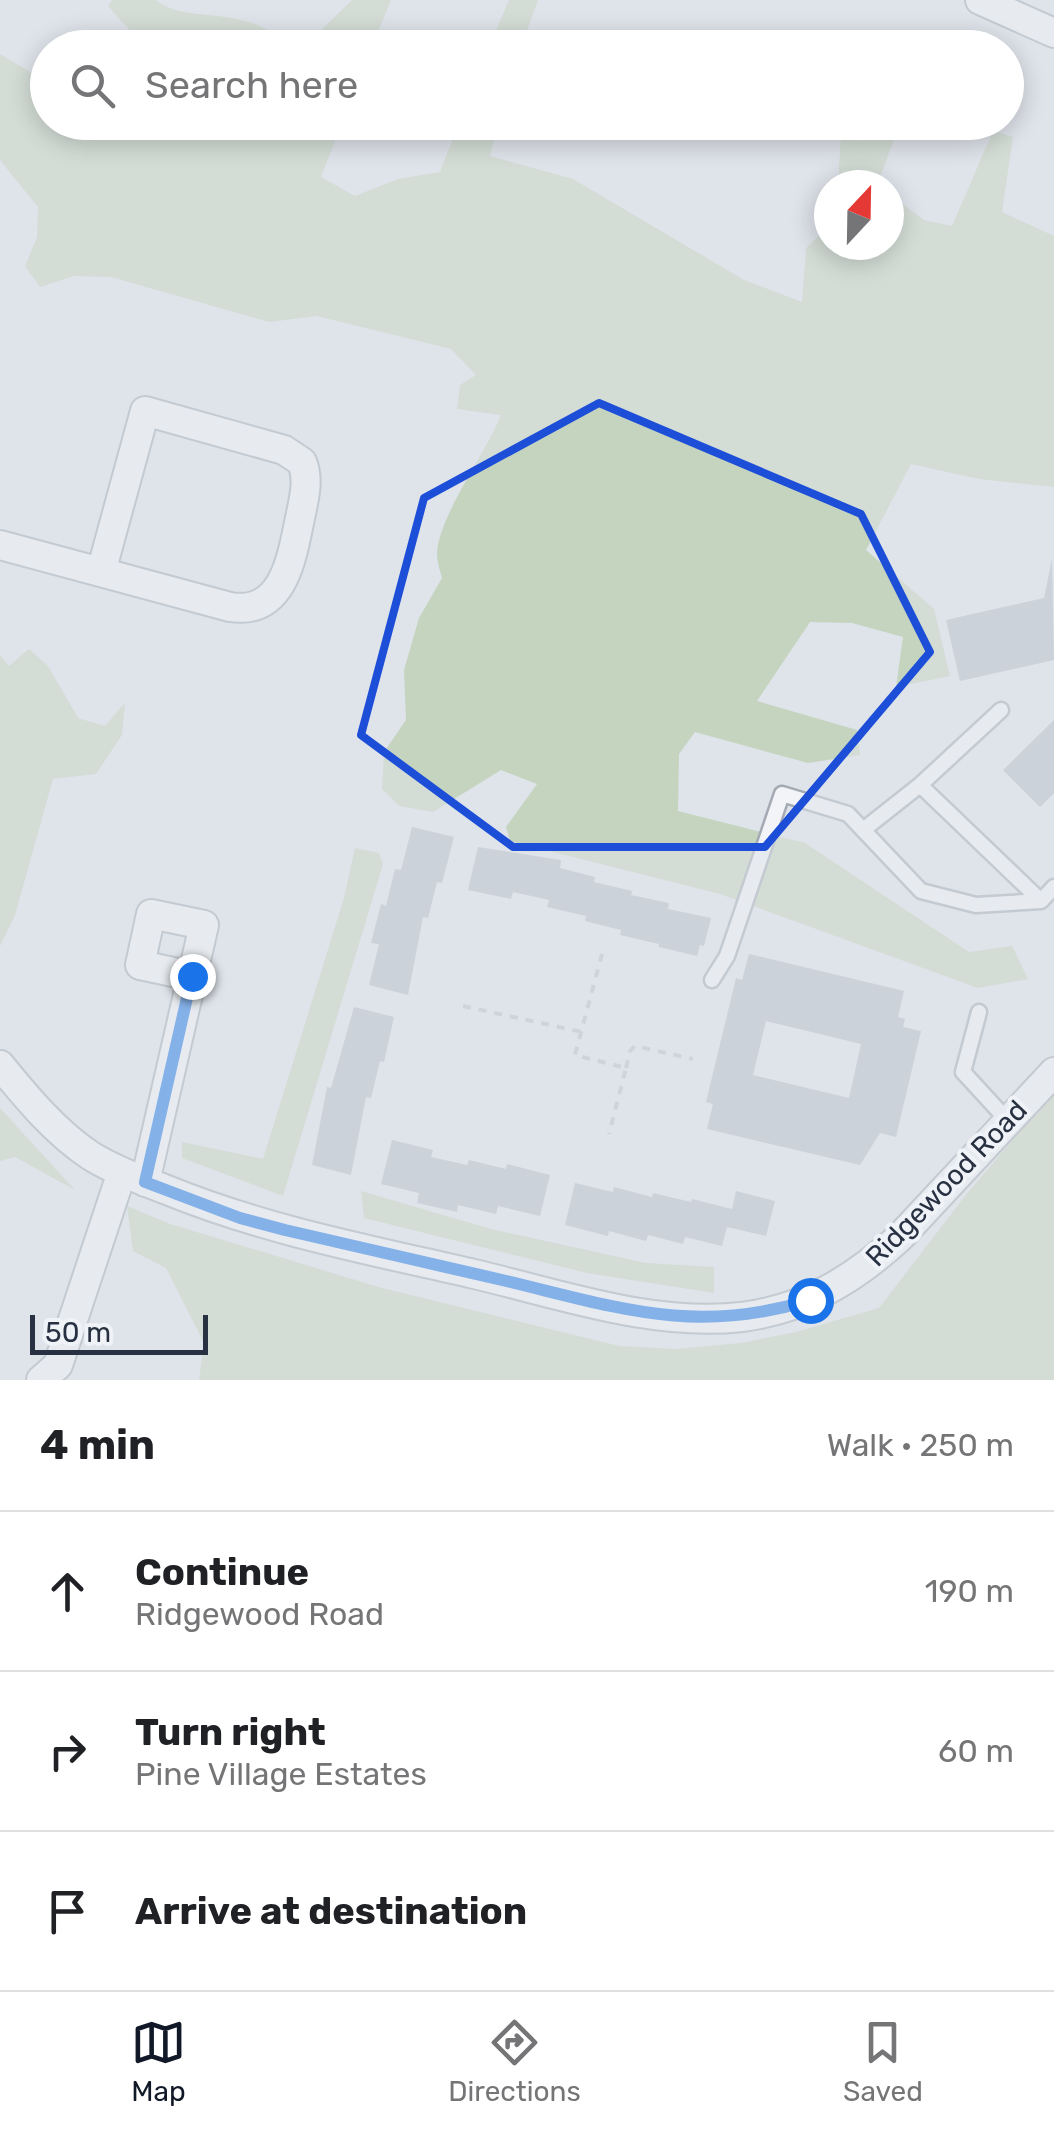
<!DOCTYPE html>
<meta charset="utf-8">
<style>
:root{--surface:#fff;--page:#f6f6f6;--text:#202124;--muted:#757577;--line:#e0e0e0;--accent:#111827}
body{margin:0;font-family:Rubik,sans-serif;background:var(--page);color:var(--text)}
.compass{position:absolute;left:814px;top:170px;width:90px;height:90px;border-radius:50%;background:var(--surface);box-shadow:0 5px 25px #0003;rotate:22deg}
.scale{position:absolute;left:30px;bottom:25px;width:178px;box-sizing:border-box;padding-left:10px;border:5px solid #273142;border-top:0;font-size:28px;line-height:35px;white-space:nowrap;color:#273142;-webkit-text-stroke:8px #eff2f7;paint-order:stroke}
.stop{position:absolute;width:30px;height:30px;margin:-22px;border:8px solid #1a73e8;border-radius:50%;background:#fff}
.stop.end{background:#1a73e8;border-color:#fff;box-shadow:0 2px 10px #0008}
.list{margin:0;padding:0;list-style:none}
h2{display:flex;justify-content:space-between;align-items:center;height:130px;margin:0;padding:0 40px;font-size:42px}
h2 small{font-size:32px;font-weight:400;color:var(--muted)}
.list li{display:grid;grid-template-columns:65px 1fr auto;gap:30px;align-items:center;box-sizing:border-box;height:160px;padding:0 40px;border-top:2px solid var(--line)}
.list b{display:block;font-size:38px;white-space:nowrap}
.list p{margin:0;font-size:32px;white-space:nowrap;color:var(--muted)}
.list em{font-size:32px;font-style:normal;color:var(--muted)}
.icon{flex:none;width:55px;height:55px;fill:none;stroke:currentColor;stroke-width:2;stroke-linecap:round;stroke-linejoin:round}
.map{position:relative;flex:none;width:1054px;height:1380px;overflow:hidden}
.search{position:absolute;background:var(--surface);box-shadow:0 5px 25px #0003;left:30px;right:30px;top:30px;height:110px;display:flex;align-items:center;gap:25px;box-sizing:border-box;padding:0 35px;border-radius:55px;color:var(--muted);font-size:38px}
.sheet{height:610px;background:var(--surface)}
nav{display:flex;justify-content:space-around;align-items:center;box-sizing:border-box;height:140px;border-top:2px solid var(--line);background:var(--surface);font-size:28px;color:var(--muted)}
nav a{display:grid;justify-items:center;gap:5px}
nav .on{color:var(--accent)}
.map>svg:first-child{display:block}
.green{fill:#c5d4bf}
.building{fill:#b6bdc7;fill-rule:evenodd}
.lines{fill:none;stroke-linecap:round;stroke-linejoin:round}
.lane-casing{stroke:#a4aab4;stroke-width:19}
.street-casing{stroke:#a4aab4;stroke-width:32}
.path{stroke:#bdc1c8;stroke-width:4;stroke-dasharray:8 8;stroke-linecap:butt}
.lane{stroke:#f2f4f7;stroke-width:14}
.street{stroke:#f2f4f7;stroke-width:28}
.route{stroke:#1a73e8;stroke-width:12}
.marked{fill:none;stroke:#1d4ed8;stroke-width:8;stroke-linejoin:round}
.labels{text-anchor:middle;stroke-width:8;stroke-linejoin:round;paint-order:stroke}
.street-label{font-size:28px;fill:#273142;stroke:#eff2f7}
</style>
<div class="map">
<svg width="1054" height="1380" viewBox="0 0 1054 1380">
<rect width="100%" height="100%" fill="#dfe3ea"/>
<path class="green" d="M112,0H156C184,24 239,5 279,38L277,47H145L108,6Z
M352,0H391L372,47H304Z
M509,0H538L521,47H489Z
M0,54L47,82L48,122L342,123L321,177L355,196L398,179L440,172L459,123H499L490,156L573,179L744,280L802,302L806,248L829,226V245H889V194L924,220L952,226L993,131L1013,137L1002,212L1054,236V487L979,479L911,464L866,550L934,609L950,676L896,687L903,637L852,623L810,622L757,701L857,730L860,755L808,763L695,732L679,754L678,811L805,843L969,952L1012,946L1028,979L978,988L720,894L510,841L506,827L537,784L501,770L433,812L399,806L382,789L384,752L406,720L404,670L419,618L442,578C440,571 437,561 437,554C438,517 486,453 501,415L457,409L460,385L476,375L451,349L317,316L269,322L111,277L74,276L40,287L25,266L37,237L38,207L0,160Z
M875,123L899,126L877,185H838L841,134L858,141Z
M29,649L48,666L78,718L105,726L125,703L122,735L96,774L53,779L15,915L0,946V655L9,666Z
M355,848L379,853L383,864L283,1196L182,1158V1142L263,1159L344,898Z
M1054,1091V1380H199L204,1343L166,1268L133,1251L127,1206L170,1224L382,1288L619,1346L676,1349L741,1343L796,1332L879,1308L965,1196Z
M0,1108L75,1190L15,1157L0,1161Z
M361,1191L491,1229L646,1263L714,1267V1293L587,1273L364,1218Z"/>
<path class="building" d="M1052,559L1054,660L960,681L946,620L1044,598Z
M1054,720V793L1040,807L1003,770Z
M412,827L454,837L442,883L437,882L428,918L423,917L408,995L369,985L379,944L371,943L381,904L386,906L395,869L401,870Z
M478,847L561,860L560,868L595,877L594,882L632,891L631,895L669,903L668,909L711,918L704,946L700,945L697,956L659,947V944L620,935L621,930L585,921L586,916L547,907L549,900L513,892L511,899L468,890Z
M749,954L904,991L898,1017L905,1019L903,1027L921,1031L896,1137L880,1133L860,1165L707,1129L713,1104L706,1102L736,978L742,980ZM766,1021L861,1044L849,1098L753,1075Z
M354,1007L394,1017L384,1062L380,1061L371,1098L366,1097L351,1175L312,1165L327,1087L331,1088Z
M392,1140L433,1150L431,1157L467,1165L469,1160L506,1169L507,1164L550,1175L540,1216L498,1206L496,1214L458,1205L457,1212L417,1203L419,1193L381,1184Z
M575,1183L613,1192L614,1187L652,1197L653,1193L691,1202L692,1199L732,1209L736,1191L775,1201L766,1236L727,1227L722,1246L685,1237L683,1244L648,1235L646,1241L609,1231L608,1236L565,1225Z"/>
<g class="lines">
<g class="lane-casing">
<path id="lane" d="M920,785L1001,710
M863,830L920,785L1041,901
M712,980L727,956L782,794L848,814L921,891L976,905L1041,901L1054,887
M979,1012L963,1072L1008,1121"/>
</g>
<g class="street-casing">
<path id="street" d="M980,0L1054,33
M0,545L230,607C282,615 291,562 299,523C303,502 310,481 302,462L284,450L145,411L101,572
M0,1065C27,1098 55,1132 91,1156C114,1170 141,1180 167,1190C265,1230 370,1250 474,1274C560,1294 652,1327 742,1317C805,1309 855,1279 901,1236L1054,1072
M145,1182L204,925L151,914L140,965L192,976
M41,1380L58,1365L122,1172"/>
</g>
<path class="path" d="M602,954L575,1055L626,1068L609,1134
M463,1006L582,1032
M626,1068L630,1051L635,1046L693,1059"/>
<use href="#lane" class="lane"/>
<use href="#street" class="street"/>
</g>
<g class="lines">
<path class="route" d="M192,976L145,1182L240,1218L285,1230C357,1247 430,1263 502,1280C616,1307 694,1336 810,1300"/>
</g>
<path d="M0 0H1054V1380H0ZM599,403L861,514L930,652L765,847H513L361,735L424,498Z" fill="#dfe3ea" fill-opacity=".55" fill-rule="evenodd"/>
<path class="marked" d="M599,403L861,514L930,652L765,847H513L361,735L424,498Z"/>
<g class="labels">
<g class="street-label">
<text transform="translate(946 1183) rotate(-46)" y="10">Ridgewood Road</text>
</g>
</g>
</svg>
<svg class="compass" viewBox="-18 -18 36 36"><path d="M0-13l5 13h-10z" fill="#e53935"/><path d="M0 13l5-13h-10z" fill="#757577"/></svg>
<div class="scale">50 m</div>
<div class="stop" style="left:810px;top:1300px"></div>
<div class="stop end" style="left:192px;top:976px"></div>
<div class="search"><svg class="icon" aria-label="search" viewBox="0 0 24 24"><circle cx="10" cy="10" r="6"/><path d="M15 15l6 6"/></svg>Search here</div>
</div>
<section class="sheet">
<h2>4 min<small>Walk · 250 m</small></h2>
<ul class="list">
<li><svg class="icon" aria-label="ahead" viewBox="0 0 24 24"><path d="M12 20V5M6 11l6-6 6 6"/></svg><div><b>Continue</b><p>Ridgewood Road</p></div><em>190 m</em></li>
<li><svg class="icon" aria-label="right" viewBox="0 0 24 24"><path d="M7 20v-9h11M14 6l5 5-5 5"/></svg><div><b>Turn right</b><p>Pine Village Estates</p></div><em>60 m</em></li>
<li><svg class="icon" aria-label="arrive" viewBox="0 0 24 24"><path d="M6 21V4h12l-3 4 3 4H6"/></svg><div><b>Arrive at destination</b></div></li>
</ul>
</section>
<nav>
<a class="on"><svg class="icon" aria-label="map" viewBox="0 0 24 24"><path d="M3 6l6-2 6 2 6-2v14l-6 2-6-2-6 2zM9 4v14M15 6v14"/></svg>Map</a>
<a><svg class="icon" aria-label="directions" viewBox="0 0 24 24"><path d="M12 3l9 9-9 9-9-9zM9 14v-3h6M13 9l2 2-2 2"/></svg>Directions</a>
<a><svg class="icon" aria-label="saved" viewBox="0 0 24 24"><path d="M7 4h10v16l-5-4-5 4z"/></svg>Saved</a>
</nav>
